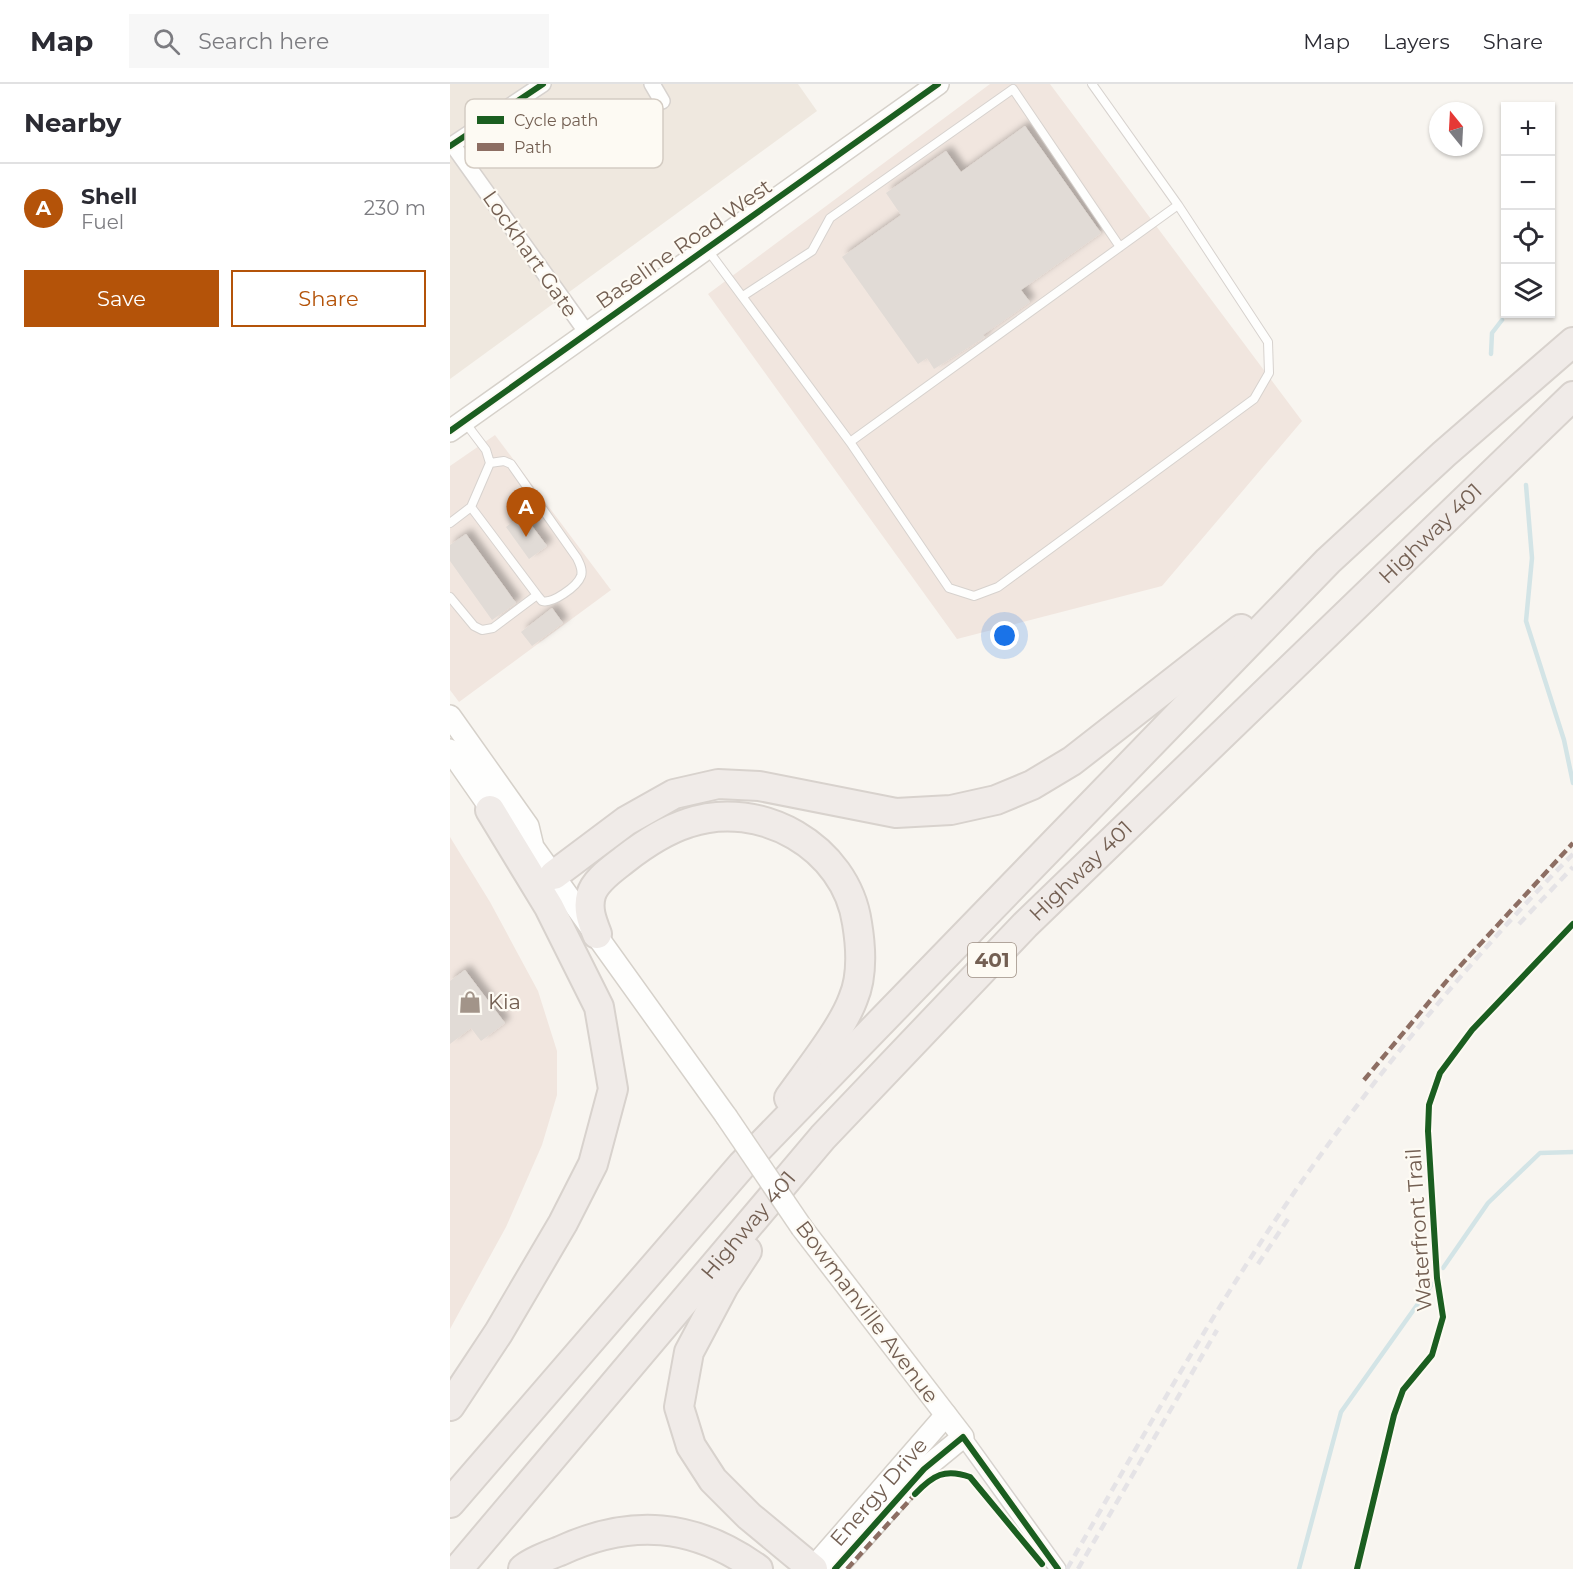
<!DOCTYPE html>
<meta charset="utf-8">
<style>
:root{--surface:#fff;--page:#f7f7f7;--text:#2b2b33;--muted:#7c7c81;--line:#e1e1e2;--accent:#b45309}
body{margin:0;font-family:Montserrat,sans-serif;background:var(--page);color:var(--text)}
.controls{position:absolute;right:18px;top:18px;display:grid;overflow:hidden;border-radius:0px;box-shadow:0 2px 4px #0004}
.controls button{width:54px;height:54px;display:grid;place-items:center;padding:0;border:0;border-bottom:2px solid var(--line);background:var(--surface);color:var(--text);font:30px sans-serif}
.compass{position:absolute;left:979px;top:18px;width:54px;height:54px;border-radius:50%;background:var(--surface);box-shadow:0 2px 4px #0004;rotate:342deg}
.you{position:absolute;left:555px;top:552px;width:21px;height:21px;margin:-15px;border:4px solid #fff;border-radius:50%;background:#1a73e8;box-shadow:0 0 0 9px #1a73e833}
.badge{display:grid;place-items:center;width:39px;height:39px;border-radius:50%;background:var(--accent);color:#fff;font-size:20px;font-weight:700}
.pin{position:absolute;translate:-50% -50px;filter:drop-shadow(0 2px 3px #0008)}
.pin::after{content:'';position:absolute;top:32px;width:21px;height:18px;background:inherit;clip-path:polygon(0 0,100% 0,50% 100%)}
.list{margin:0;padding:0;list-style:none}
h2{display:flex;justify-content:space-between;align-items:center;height:78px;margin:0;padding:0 24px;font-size:26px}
h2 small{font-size:20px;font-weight:400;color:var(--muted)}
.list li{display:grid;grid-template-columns:39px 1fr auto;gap:18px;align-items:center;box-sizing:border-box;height:90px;padding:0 24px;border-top:2px solid var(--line)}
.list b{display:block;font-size:22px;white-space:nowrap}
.list p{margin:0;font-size:20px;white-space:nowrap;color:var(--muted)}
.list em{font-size:20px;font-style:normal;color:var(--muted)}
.actions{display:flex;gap:12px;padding:18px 24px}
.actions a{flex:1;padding:14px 0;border:2px solid var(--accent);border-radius:0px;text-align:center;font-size:21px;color:var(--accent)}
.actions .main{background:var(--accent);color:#fff}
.icon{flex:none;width:33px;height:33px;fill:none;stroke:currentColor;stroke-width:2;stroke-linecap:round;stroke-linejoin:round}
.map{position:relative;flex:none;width:1123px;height:1485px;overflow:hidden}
header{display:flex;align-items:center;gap:36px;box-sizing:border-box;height:84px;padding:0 30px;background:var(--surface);border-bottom:2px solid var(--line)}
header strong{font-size:28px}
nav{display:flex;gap:33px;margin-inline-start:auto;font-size:21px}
.search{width:420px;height:54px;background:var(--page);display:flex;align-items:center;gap:15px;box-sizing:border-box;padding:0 21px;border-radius:0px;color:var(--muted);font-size:22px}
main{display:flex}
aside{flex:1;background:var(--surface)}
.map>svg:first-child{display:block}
.residential{fill:#efe8df}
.commercial{fill:#f1e6df}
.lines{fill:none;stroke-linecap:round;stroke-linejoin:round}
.stream{stroke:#d3e4e6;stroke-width:4.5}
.building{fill:#e1dbd6;filter:url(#shadow)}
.lane-casing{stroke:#d7d2ce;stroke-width:10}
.street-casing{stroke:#d7d2ce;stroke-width:18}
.secondary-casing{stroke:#d6d1ca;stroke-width:24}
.highway-casing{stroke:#d8d2cd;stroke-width:32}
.lane{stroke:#fefefd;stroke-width:8}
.street{stroke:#fefefd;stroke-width:15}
.secondary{stroke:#fefefd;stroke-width:21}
.highway{stroke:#f0ebe8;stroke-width:28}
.rail{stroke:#e5e3e6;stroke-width:4.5;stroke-dasharray:9 6;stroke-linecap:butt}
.secondary-bridge-casing{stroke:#d6d1ca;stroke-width:24;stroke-linecap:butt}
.secondary-bridge{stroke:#fefefd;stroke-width:21}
.quiet{stroke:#8d6e63;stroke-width:4.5;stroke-dasharray:9 4.5;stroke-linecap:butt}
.cycleway-casing{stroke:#fdfaf3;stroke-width:10}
.cycleway{stroke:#1b5e20;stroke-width:6}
.labels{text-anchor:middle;stroke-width:4.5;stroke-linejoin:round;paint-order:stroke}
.shield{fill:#fdfaf3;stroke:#9c8e82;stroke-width:1.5}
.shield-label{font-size:20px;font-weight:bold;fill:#735f52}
.street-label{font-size:21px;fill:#735f52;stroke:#fdfaf3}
.poi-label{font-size:21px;fill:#735f52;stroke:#fdfaf3;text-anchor:start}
.key{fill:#fdfaf3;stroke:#d4ccc3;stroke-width:1.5}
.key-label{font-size:16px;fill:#735f52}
</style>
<header>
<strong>Map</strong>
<div class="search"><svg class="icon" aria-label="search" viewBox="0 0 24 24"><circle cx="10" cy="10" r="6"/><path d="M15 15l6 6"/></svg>Search here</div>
<nav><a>Map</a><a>Layers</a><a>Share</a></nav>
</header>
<main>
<aside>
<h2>Nearby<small></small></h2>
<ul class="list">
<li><span class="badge">A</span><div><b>Shell</b><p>Fuel</p></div><em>230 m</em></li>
</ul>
<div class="actions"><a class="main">Save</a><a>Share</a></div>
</aside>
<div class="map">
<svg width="1123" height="1485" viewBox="0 0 1123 1485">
<defs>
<filter id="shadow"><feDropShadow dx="5.5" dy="-5.5" stdDeviation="3" flood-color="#0004"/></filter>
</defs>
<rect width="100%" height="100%" fill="#f8f5f0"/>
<path class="residential" d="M0,0H348L367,27L0,295Z"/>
<path class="commercial" d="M540,0H600L852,337L712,502L507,555L258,210Z
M45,351L161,506L9,618L0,606V382Z
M0,753L40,818L88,907L107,967V1011L92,1061L56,1143L0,1245Z"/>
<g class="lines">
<path class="stream" d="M1041,270L1042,249L1052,236
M1076,401L1082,474L1076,537L1114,656L1123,699
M993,1184L1038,1119L1090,1069L1123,1068
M849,1485L891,1328L982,1200"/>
</g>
<path class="building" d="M575,42L651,149L571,206L580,218L533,251L535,253L484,285L477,274L468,280L392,173L451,131L436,109L496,67L511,88Z
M73,430L97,462L79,475L56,443Z
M16,450L66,519L42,536L0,477V461Z
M102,524L113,539L82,562L71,548Z
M15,886L55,939L31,957L21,944L0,960V897Z"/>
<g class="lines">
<g class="lane-casing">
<path id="lane" d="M257,165L400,358L728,121L642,0
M293,212L362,167L380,134L563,5L670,163
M400,358L499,504L524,512L548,503L804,315L819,289L818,258L728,121
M40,379L54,377L61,380L127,474C130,480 133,486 131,492C127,503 102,520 92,517L87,511
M0,439L21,423
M0,513L24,542L32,546L43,544L87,511L21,423L40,379L36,366L14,337"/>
</g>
<g class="street-casing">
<path id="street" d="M202,0L212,17
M2,60L137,249
M0,62L93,0
M513,1353L608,1485"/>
</g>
<g class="secondary-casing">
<g id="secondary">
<path d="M0,347L488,0"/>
<path d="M0,632L78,742L83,763L276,1032"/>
<path d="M0,666L48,735"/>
<path d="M352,1144L513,1353L474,1385L385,1485"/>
<path id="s1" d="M362,1485L496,1331"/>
</g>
</g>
<g class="highway-casing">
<g id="highway">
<path d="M104,791L176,737L224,710L268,700L309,702L446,729L501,726L546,716L582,701L622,677L791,545"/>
<path d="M147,850C142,837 137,825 141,811C145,796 164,784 175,775C193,761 216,746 238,739C310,714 396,763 407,839C411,863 413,892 403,915C392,945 358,987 339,1014"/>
<path d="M297,1167L274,1202L239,1268L229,1323L241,1362L263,1396L299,1432L363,1485"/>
<path d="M0,1322L49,1248L113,1139L143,1080L163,1005L149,923L99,823L40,726"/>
<path d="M0,1419L292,1081L878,477L994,370L1123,258"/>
<path id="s2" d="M8,1485L373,1053L575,841L1123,312"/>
<path d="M73,1485C83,1477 97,1472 110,1467C181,1434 244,1439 308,1485"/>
</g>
</g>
<use href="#lane" class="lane"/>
<use href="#street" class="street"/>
<use href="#secondary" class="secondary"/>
<use href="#highway" class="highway"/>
<path class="rail" d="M1069,840L1123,783
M808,1180L838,1135
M617,1485C695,1349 771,1211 862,1083C941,972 1028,867 1123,770
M628,1485L767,1246"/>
<g class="secondary-bridge-casing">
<path id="secondary-bridge" d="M276,1032L352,1144"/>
</g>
<use href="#secondary-bridge" class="secondary-bridge"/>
<path class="quiet" d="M914,996L1000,893L1123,759
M397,1485L467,1408"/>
<g class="cycleway-casing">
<path id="cycleway" d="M0,62L93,0
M0,347L488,0
M465,1410C483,1391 495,1384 520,1393L592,1480
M385,1485L474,1385L513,1353L608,1485
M907,1485L944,1331L953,1306L982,1271L993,1233L987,1194L978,1047L979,1021L990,989L1022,946L1123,840"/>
</g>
<use href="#cycleway" class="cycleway"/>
</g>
<defs>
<g id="shop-bare" transform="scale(1.8)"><path d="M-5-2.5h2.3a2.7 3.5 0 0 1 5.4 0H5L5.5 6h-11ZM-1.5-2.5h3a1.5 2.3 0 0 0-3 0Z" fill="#a29489" stroke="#fdfaf3" stroke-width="2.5" paint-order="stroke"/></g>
</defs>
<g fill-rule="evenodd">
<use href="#shop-bare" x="20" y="918"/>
</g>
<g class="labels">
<rect class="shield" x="518" y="859" width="48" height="34" rx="4.5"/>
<g class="shield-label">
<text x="542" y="883">401</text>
</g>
<g class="street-label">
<text transform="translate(234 160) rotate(-35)" y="7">Baseline Road West</text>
<text transform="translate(80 170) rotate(55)" y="7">Lockhart Gate</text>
<text dy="7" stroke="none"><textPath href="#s2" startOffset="1422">Highway 401</textPath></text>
<text dy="7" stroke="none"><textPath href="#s2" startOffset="936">Highway 401</textPath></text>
<text dy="7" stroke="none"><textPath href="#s2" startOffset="450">Highway 401</textPath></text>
<text transform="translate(969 1146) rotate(-94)" y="7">Waterfront Trail</text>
<text transform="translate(417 1228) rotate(53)" y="7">Bowmanville Avenue</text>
<text dy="7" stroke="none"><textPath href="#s1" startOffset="102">Energy Drive</textPath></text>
</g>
<g class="poi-label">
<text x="38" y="925">Kia</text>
</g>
</g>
<rect x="15" y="15" width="198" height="69" rx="9" class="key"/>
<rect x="27" y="32" width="27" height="8" fill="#1b5e20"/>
<rect x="27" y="59" width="27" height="8" fill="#8d6e63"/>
<g class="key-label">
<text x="64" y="42">Cycle path</text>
<text x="64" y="69">Path</text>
</g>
</svg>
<div class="controls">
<button>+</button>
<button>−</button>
<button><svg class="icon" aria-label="locate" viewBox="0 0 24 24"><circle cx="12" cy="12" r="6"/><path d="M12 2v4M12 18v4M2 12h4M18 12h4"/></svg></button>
<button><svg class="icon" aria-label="layers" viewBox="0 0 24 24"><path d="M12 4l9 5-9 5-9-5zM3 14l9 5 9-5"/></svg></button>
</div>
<svg class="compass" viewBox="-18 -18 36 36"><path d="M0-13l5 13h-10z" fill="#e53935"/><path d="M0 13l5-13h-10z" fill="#7c7c81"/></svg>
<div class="you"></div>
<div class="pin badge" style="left:76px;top:453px">A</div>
</div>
</main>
